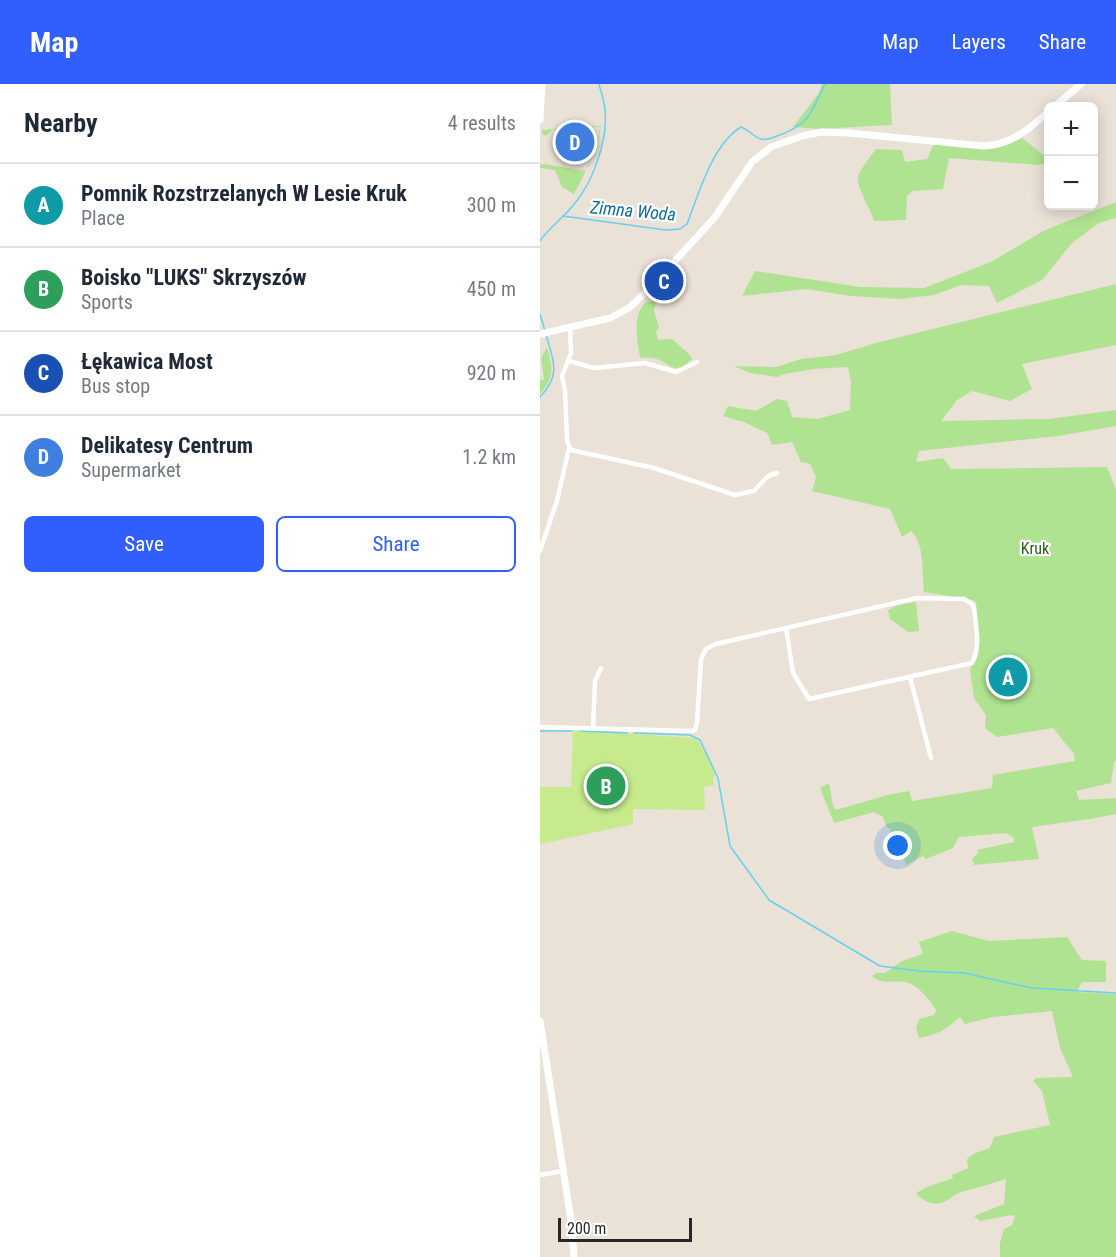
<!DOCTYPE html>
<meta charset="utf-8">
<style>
:root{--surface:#fff;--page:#f6f6f7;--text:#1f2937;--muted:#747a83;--line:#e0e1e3;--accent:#305ffd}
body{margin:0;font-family:"Roboto Condensed",sans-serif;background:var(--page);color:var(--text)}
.controls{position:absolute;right:18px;top:18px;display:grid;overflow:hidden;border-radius:9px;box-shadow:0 3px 15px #0003}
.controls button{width:54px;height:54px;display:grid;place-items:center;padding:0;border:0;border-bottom:2px solid var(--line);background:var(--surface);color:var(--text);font:30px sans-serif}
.scale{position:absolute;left:18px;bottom:15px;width:134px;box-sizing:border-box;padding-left:6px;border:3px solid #262626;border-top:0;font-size:16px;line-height:21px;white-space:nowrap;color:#262626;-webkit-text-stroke:4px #fff;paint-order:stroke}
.you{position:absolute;left:358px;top:762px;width:21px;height:21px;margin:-15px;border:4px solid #fff;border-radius:50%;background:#1a73e8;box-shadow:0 0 0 9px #1a73e833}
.badge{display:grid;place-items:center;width:39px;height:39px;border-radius:50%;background:var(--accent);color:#fff;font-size:20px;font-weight:700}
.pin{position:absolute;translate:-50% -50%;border:3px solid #fff;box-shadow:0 2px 6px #0006}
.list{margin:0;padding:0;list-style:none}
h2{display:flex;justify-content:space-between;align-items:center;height:78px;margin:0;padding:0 24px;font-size:26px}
h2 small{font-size:20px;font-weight:400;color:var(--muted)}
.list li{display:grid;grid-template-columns:39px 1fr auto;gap:18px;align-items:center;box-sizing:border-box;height:84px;padding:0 24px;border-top:2px solid var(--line)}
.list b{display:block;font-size:22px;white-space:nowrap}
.list p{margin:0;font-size:20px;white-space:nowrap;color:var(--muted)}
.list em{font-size:20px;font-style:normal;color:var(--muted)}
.actions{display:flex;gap:12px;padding:18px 24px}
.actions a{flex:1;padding:14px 0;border:2px solid var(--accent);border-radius:9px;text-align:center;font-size:21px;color:var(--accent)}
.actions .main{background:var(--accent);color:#fff}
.map{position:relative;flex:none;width:576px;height:1173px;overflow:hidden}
header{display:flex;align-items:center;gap:36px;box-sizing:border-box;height:84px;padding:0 30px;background:var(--accent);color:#fff}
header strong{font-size:28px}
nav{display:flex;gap:33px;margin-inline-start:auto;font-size:21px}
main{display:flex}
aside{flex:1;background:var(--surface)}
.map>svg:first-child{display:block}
.green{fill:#b0e391}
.pitch{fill:#c7eb8c}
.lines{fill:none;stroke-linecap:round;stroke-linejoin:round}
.stream{stroke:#65d1f0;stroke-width:1.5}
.street{stroke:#fff;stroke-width:4.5}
.secondary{stroke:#fff;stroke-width:7}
.labels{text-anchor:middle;stroke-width:4.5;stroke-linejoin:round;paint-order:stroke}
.park-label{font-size:16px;fill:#2a6317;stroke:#fff}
.water-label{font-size:18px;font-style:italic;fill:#0a6c97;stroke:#fff}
</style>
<header>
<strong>Map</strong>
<nav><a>Map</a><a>Layers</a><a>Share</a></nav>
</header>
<main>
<aside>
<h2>Nearby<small>4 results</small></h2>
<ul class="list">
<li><span class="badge" style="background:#0f9aa8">A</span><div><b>Pomnik Rozstrzelanych W Lesie Kruk</b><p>Place</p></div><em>300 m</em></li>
<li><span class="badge" style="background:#2e9e5b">B</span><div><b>Boisko &quot;LUKS&quot; Skrzyszów</b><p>Sports</p></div><em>450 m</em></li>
<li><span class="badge" style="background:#1a4fb4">C</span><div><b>Łękawica Most</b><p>Bus stop</p></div><em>920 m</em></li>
<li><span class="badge" style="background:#3f7fe0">D</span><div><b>Delikatesy Centrum</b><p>Supermarket</p></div><em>1.2 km</em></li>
</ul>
<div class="actions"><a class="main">Save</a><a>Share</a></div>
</aside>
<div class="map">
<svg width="576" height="1173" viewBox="0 0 576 1173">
<rect width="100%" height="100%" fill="#eae1d7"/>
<path class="green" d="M282,0H350L352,41L279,45L253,43L279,9Z
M61,42C57,67 46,87 34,110L22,103L15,86L0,84V81L5,80L46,87L57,58L60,43L12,46L6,52L2,50V46Z
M480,52L503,71L508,73V79L498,81L409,74L403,105L372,107L367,112L366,136L334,137C331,126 316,103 318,93C321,84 330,73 336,65L362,66L365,78L387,75L395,57L443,62Z
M576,118V134L559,139L532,159L502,196L457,219L449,202L421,201L394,211L360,215L311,212L266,205L202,212L215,187L320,203L384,204L451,178L505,146Z
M576,200V261L482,280L492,305L470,317L432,307L417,316L401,337L509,335L576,326V342L518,352L379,367L376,378L403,374L411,385L567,383L576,406V677L574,678L571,699L536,707L539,716L576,714V730L556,734L492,743L499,775L434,781L432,775L438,769L437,766L474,758V754L466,749L419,753L413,764L386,775L383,772L366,781L363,772L355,771L351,746L346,742L343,733L334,728L294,739L280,704L289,699L293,722L296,726L348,711L369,707L372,717L452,704L453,691L535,677L534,670L513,644L457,653L445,644L446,631L434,614L430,586L439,560L436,518L428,515L384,508C382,490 385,460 371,447L362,453L350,425L272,407L276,393L270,380L261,378L252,358L232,361L227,349L204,338L183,332L188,322L216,327L237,315L247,317L252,333L278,335L310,326L311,299L308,283L274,285L244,290L237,293L210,289L194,282L236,283L261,275L296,271L336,259Z
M116,217L114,226L119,244L116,248L118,256L132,255L149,270L152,275C134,293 133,280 114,274C109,273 105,275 100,273C97,255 92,231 106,218Z
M7,263C13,285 15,292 0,310V296L4,295L1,274Z
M376,518L379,547L368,548L350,535L348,526L358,521Z
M412,847L449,857L527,853L542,876L566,877V898H542L537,908L576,910V1173H460V1159L464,1145L472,1141L475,1132L471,1131L440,1137L434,1132L464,1120L466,1095C451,1100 436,1104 421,1108C412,1111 406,1120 396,1120C388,1119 380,1115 376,1109L387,1103L413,1094L412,1091L428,1084L427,1075L433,1070L450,1064L454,1053L510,1041L502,1007L493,997L496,994L533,993L520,964L512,927L453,933L425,940L420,933C405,946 399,950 379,954L376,945L379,935L394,931L396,926C390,917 380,903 369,899C356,895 344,902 332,892L337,889H345L362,877L383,870L379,858Z"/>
<path class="pitch" d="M33,646L153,654L159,658L176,690L173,695L174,701L164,703L165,726L93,725V740L0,760V703H31Z"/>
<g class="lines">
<path class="stream" d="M23,132L126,146L140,145L147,140C159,109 172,61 201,43C209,46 214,53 221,55C227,57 234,53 240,51C271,39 271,28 285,0
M0,157C10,142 25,133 35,119C53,98 68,55 65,27C65,18 61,9 59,0
M0,230L5,247
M0,313C21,291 14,278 6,251
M0,647H32
M40,647L87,649
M94,649L150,651L160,656L178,694L190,762L229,816L340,882L378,887L424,889L492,904L576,909"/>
<path class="street" d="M30,243L31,269L22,292L25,307L27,357L31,366L114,384L195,411L214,407L228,392L237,389
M29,277L54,284L105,279L136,288L157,278
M0,467L17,417L29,364
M370,593L391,674
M0,643L152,647L155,646L157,639L161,575L166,565L176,560L377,514L424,515L432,520L434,524C436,542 441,563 432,579L269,615L253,589L246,544
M53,644L55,597L61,584
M0,1091L23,1087"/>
<path class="secondary" d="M515,22L541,0
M0,36L2,0
M0,250L70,234L89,224L114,200L175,133L212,78L231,63L262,52L281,48L309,49L443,62C471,61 488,46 508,28
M0,937L31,1136L34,1173"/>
</g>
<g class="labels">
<g class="park-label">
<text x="495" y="470">Kruk</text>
</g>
<g class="water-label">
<text transform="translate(93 127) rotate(5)" y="6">Zimna Woda</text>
</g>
</g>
</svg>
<div class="controls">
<button>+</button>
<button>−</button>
</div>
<div class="scale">200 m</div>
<div class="you"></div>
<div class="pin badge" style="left:468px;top:593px;background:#0f9aa8">A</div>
<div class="pin badge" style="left:66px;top:702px;background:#2e9e5b">B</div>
<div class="pin badge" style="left:124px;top:197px;background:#1a4fb4">C</div>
<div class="pin badge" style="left:35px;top:58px;background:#3f7fe0">D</div>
</div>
</main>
